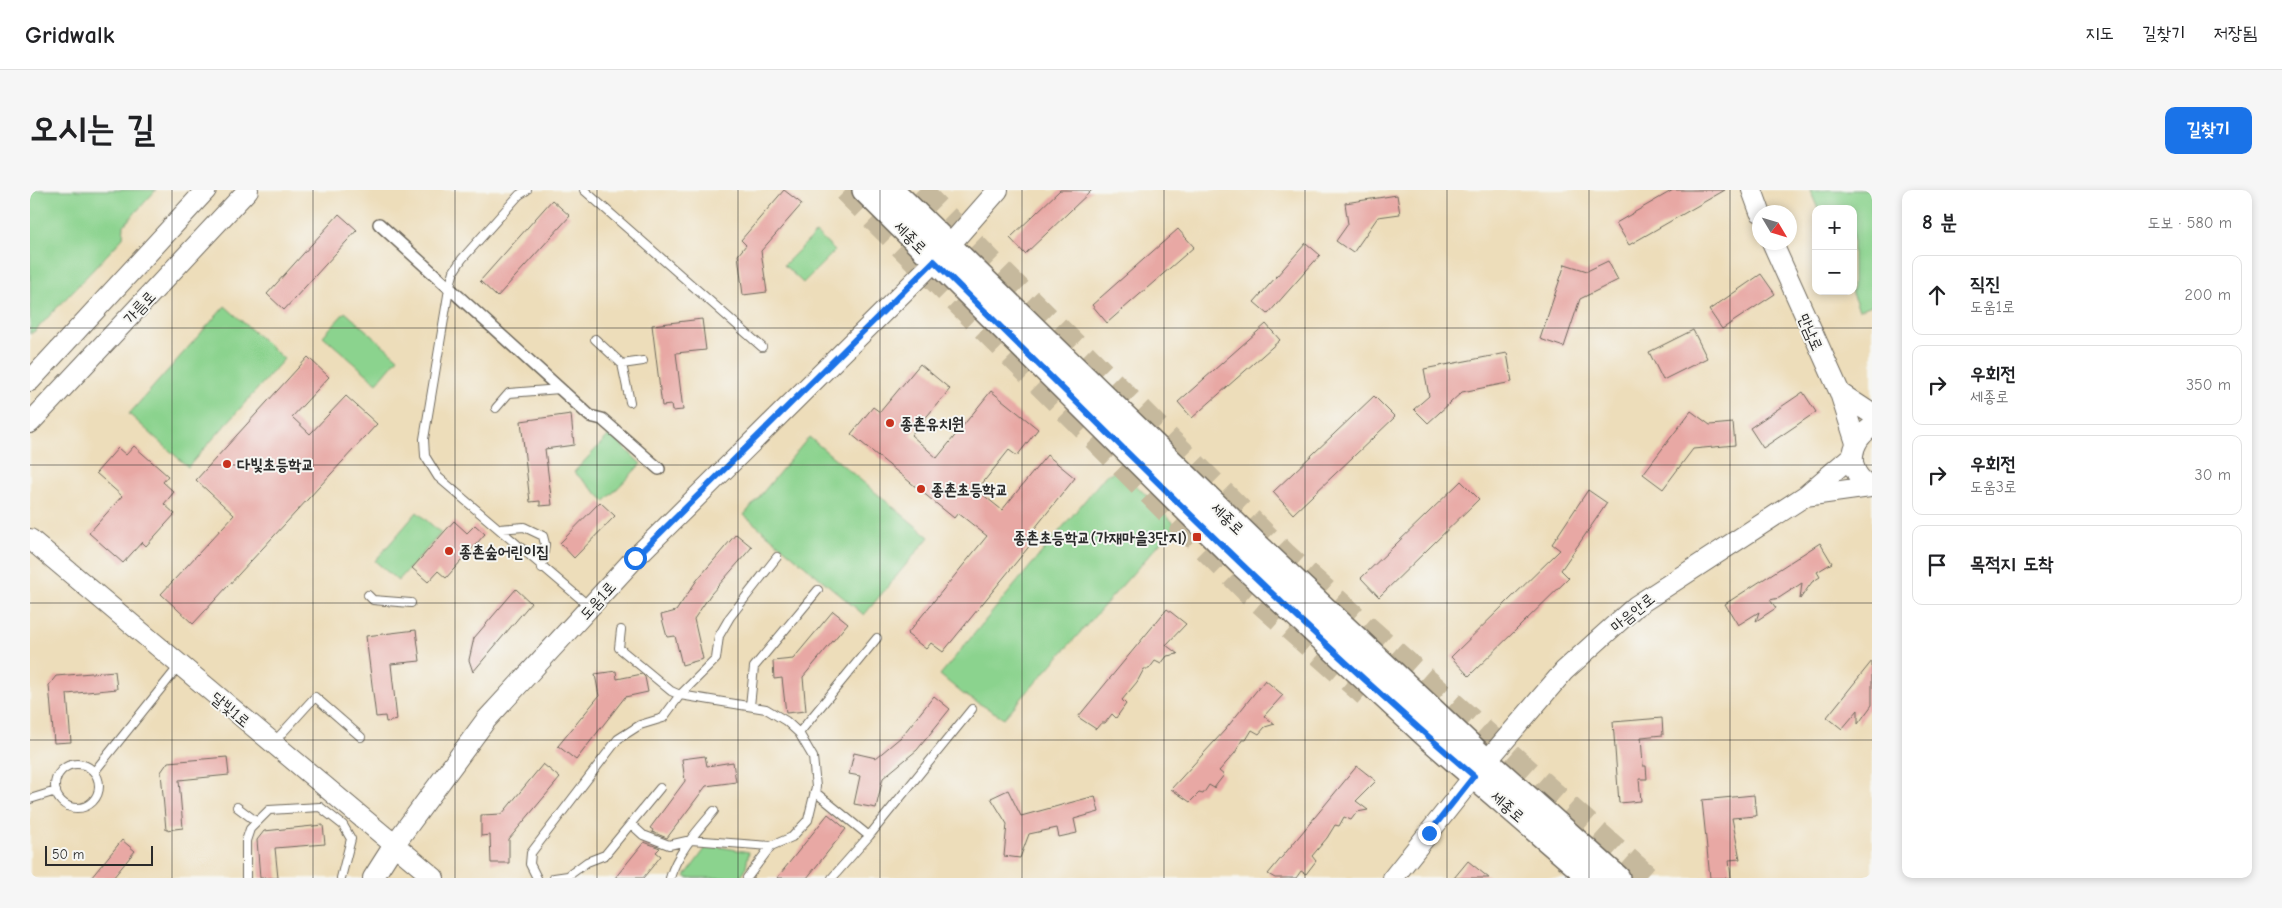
<!DOCTYPE html>
<html lang="ko">
<meta charset="utf-8">
<style>
:root{--surface:#fff;--page:#f6f6f6;--text:#202124;--muted:#757577;--line:#e0e0e0;--accent:#1a73e8}
body{margin:0;font-family:"Comic Neue","Poor Story",sans-serif;background:var(--page);color:var(--text)}
.controls{position:absolute;right:15px;top:15px;display:grid;overflow:hidden;border-radius:10px;box-shadow:0 2px 8px #0003}
.controls button{width:45px;height:45px;display:grid;place-items:center;padding:0;border:0;border-bottom:1px solid var(--line);background:var(--surface);color:var(--text);font:25px sans-serif}
.compass{position:absolute;left:1722px;top:15px;width:45px;height:45px;border-radius:50%;background:var(--surface);box-shadow:0 2px 8px #0003;rotate:128deg}
.scale{position:absolute;left:15px;bottom:12px;width:108px;box-sizing:border-box;padding-left:5px;border:2px solid #2b2b2b;border-top:0;font-size:14px;line-height:18px;white-space:nowrap;color:#2b2b2b;-webkit-text-stroke:4px #f6f6f2;paint-order:stroke}
.stop{position:absolute;width:15px;height:15px;margin:-11px;border:4px solid #1a73e8;border-radius:50%;background:#fff}
.stop.end{background:#1a73e8;border-color:#fff;box-shadow:0 1px 5px #0008}
.list{margin:0;padding:0;list-style:none}
h2{display:flex;justify-content:space-between;align-items:center;height:65px;margin:0;padding:0 20px;font-size:21px}
h2 small{font-size:16px;font-weight:400;color:var(--muted)}
.list li{display:grid;grid-template-columns:32px 1fr auto;gap:15px;align-items:center;box-sizing:border-box;height:80px;margin:0 10px 10px;padding:0 10px;border:1px solid var(--line);border-radius:10px}
.list b{display:block;font-size:19px;white-space:nowrap}
.list p{margin:0;font-size:16px;white-space:nowrap;color:var(--muted)}
.list em{font-size:16px;font-style:normal;color:var(--muted)}
.icon{flex:none;width:28px;height:28px;fill:none;stroke:currentColor;stroke-width:2;stroke-linecap:round;stroke-linejoin:round}
.map{position:relative;flex:none;width:1842px;height:688px;overflow:hidden;border-radius:10px}
header{display:flex;align-items:center;gap:30px;box-sizing:border-box;height:70px;padding:0 25px;background:var(--surface);border-bottom:1px solid var(--line)}
header strong{font-size:24px}
nav{display:flex;gap:28px;margin-inline-start:auto;font-size:18px}
.intro{display:flex;align-items:center;justify-content:space-between;box-sizing:border-box;height:120px;padding:0 30px}
h1{margin:0;font-size:35px}
.button{padding:12px 22px;border-radius:10px;background:var(--accent);color:#fff;font-size:18px;font-weight:700}
main{display:flex;gap:30px;padding:0 30px}
aside{flex:1;background:var(--surface);border-radius:10px;box-shadow:0 2px 8px #0003}
.map>svg:first-child{display:block}
.green{fill:#8bd38e;stroke:#5b7f5c}
.building{fill:#e8a8a4}
.lines{fill:none;stroke-linecap:round;stroke-linejoin:round}
.trunk-tunnel{stroke:#c6b99d;stroke-width:26;stroke-dasharray:26 13;stroke-linecap:butt}
.service-casing{stroke:#6f695d;stroke-width:10}
.pedestrian-casing{stroke:#6f695d;stroke-width:14}
.tertiary-casing{stroke:#6f695d;stroke-width:22}
.primary-casing{stroke:#6f695d;stroke-width:28}
.service{stroke:#fff;stroke-width:8}
.pedestrian{stroke:#fff;stroke-width:11}
.tertiary{stroke:#fff;stroke-width:20}
.primary{stroke:#fff;stroke-width:25}
.route{stroke:#1a73e8;stroke-width:6}
.grid{fill:none;stroke:#2b2b2b;stroke-width:1;stroke-opacity:0.55}
.poi-dot{fill:#c8321e;stroke:#f6f6f2;stroke-width:2}
.labels{text-anchor:middle;stroke-width:4;stroke-linejoin:round;paint-order:stroke}
.street-label{font-size:16px;fill:#2b2b2b;stroke:#f6f6f2}
.poi-label{font-size:16px;font-weight:bold;fill:#2b2b2b;stroke:#f6f6f2;text-anchor:start}
</style>
<header>
<strong>Gridwalk</strong>
<nav><a>지도</a><a>길찾기</a><a>저장됨</a></nav>
</header>
<div class="intro"><h1>오시는 길</h1><a class="button">길찾기</a></div>
<main>
<div class="map">
<svg width="1842" height="688" viewBox="0 0 1842 688">
<rect width="100%" height="100%" fill="#f6f6f2"/>
<filter id="ink" filterUnits="userSpaceOnUse"><feTurbulence type="fractalNoise" baseFrequency=".02" numOctaves="2"/><feDisplacementMap in="SourceGraphic" scale="10" xChannelSelector="R" yChannelSelector="G"/><feConvolveMatrix kernelMatrix="1 2 1 2 8 2 1 2 1" color-interpolation-filters="sRGB"/></filter>
<filter id="wash" filterUnits="userSpaceOnUse"><feTurbulence type="fractalNoise" baseFrequency=".0096" numOctaves="4" result="noise"/><feDisplacementMap in="SourceGraphic" scale="20" xChannelSelector="R" yChannelSelector="G"/><feGaussianBlur stdDeviation="1.12" result="paint"/><feColorMatrix in="noise" values="0 0 0 0 0 0 0 0 0 0 0 0 0 0 0 0 0 1.4 0 .05"/><feComposite in="paint" operator="in"/></filter>
<g filter="url(#wash)">
<rect width="100%" height="100%" fill="#edddba"/>
<path class="green" d="M0,0H126L94,35L93,48L5,141L0,144Z
M1780,0H1842V115L1829,120L1821,101H1823V19H1788Z
M786,43L805,61L773,93L754,75Z
M195,116L254,169L158,277L99,224Z
M315,122L368,168L347,193L293,146Z
M580,244L611,274L575,311L544,282Z
M779,247L899,347L834,425L714,325Z
M1090,279L1146,335L974,528L933,504L910,485L1076,285Z
M387,322L411,343L368,391L345,371Z
M678,655L719,662L715,681L710,688H657L655,686Z"/>
<g id="blocks">
<path class="building" d="M754,0L772,14L731,61L737,102L713,105L708,65L716,55L711,50Z
M1030,0H1062L995,64L980,48Z
M1643,0H1695L1599,55L1586,33Z
M1367,5L1370,24L1348,27L1323,63L1306,51L1318,34L1315,13Z
M522,10L540,26L467,107L450,91Z
M309,24L327,40L254,120L237,104Z
M1148,39L1164,57L1077,133L1062,115Z
M1276,53L1290,65L1238,124L1224,112Z
M1578,71L1588,90L1550,109L1534,157L1510,149L1535,74L1557,81Z
M1731,84L1745,104L1692,139L1679,120Z
M672,129L676,160L646,163L653,220L642,221L641,215L632,216L622,135Z
M1236,134L1250,150L1162,228L1148,212Z
M1663,140L1677,168L1633,190L1619,162Z
M1477,163L1482,192L1432,202L1398,233L1384,219L1399,206L1394,179Z
M278,167L299,187L262,227L280,244L316,206L347,234L163,434L131,404L204,325L166,290Z
M890,174L920,199L881,245L907,268L961,201L1008,239L987,266L979,260L947,300L972,320L1017,265L1045,288L1001,343L1006,348L913,462L901,453L896,459L877,444L957,346L928,323L924,328L821,244L843,217L850,222Z
M1773,202L1786,222L1733,258L1720,238Z
M1344,206L1365,227L1263,324L1243,302Z
M1661,221L1680,235L1703,233L1705,255L1663,259L1633,299L1613,284Z
M541,224L544,255L515,259L522,315L510,316V311L500,312L491,231Z
M104,256L138,286L133,292L144,302L134,314L145,324L116,356L112,352L93,373L59,343L92,306L66,283L88,258L96,265Z
M1431,291L1449,309L1349,407L1331,388Z
M1558,300L1577,313L1531,380L1539,388L1439,486L1421,467L1530,360L1522,354Z
M570,312L585,326L544,368L530,353Z
M424,331L437,343L445,335L455,344L416,388L408,381L398,392L382,378Z
M706,344L722,357L681,404L664,429L673,469L652,475L645,446L637,447L631,425L646,421L667,390Z
M1790,353L1802,373L1787,382L1790,387L1782,392L1770,409L1772,393L1749,408L1740,410L1746,418L1726,431L1729,422L1708,435L1695,414Z
M486,399L501,413L443,482L439,470L444,448Z
M1137,419L1156,434L1136,455L1148,464L1137,466L1131,474L1125,471L1119,479H1114L1107,492L1092,510L1096,514L1086,528L1082,524L1075,533H1071L1066,539L1048,527Z
M803,421L818,433L773,487L776,521L756,523L752,488L744,489L743,471L763,469Z
M386,440L390,471L361,474L367,530L356,532L355,526L346,527L336,446Z
M1842,471V515L1828,534V520L1812,539L1797,527Z
M85,481L87,499L37,504L41,552L24,553L19,495L26,486Z
M586,481L587,489L612,484L615,487L618,502L595,507L546,570L528,556L569,506L565,484Z
M1235,490L1253,505L1234,526L1245,534L1235,537L1229,544L1222,540L1216,550H1212L1205,563L1189,581L1194,585L1184,598L1179,595L1173,604L1169,603L1160,612L1141,599L1195,540Z
M904,506L920,519L887,560L853,588L846,618L824,614L830,586L819,584L824,563L846,568L871,547Z
M1632,528L1633,545L1611,547L1613,576H1616L1617,589H1609L1611,611L1589,613L1583,532Z
M675,566L677,576L703,572L706,592L676,596L637,648L622,642L623,640L620,638L655,591L652,569Z
M197,567L199,585L149,590L153,638L136,640L131,582L138,572Z
M513,574L530,588L479,649V673H461L460,645L451,646V625L472,624Z
M1327,576L1346,591L1326,611L1338,620L1327,622L1321,630L1314,627L1309,636L1305,635L1297,648L1282,666L1286,671L1276,684L1271,681L1266,688H1245L1238,684Z
M978,600L991,626L1065,606L1069,622L1044,629L1047,643L1029,647L1027,638L999,644L990,668L974,666L977,634L961,608Z
M1724,605L1726,626L1702,628L1710,669L1699,670L1701,688H1680L1672,610Z
M798,624L816,639L777,688H747Z
M293,635L295,654L245,658L248,688H230L227,650L234,641Z
M92,650L105,661L83,688H61Z
M614,652L630,658L626,662L631,666L613,688H585Z
M1438,671L1459,688H1424Z"/>
</g>
</g>
<g filter="url(#ink)">
<use href="#blocks" fill-opacity="0" stroke="#6f695d" stroke-width="1"/>
<g class="lines">
<path class="trunk-tunnel" d="M816,0L1221,403L1336,504
M888,0L1254,365L1617,688"/>
<g class="service-casing">
<path id="service" d="M497,0L489,5L432,69L424,81L419,99L394,249L395,266L408,287L559,416
M554,0L732,157
M565,149L592,174L600,212
M592,174L613,171
M466,218L479,203L530,199
M469,339L494,337L513,346L515,354L512,378
M338,405L343,410L381,413
M591,440L589,458L641,501L650,505L736,519L756,531L769,543L783,567L786,597L778,630L762,647L741,656L717,688
M720,516L724,477L788,400
M769,543L847,448
M244,552L285,507L331,547
M25 596a22 22 0 1 1 44 0a22 22 0 1 1-44 0Z
M64,582L149,476
M785,602L839,646
M0,609L26,601
M207,617L227,632
M601,634L613,645L639,655L661,650L741,656
M216,688V651L220,639L239,620L290,617L313,635L321,649L311,688
M507,688L500,674L501,663L588,549L610,535L633,528L650,505L686,469L689,446L700,427L747,367
M524,688L538,686L557,672L575,665L630,598
M640,688C647,663 667,641 684,621
M802,688L839,646L942,519"/>
</g>
<g class="pedestrian-casing">
<path id="pedestrian" d="M349,34L560,226L572,229L629,279"/>
</g>
<g class="tertiary-casing">
<path id="tertiary" d="M1722,0L1730,22
M1742,52L1810,203L1826,253
M918,57L968,0
M0,191L176,0
M1810,203L1842,224
M0,233L218,0
M1842,237C1818,252 1815,283 1842,297
M1775,306L1840,297
M0,349L404,688
M343,688L364,655L456,530L605,368L905,71
M1363,688L1444,586L1534,481L1606,416L1775,306L1823,265"/>
</g>
<g class="primary-casing">
<path id="primary" d="M835,0L1211,373L1399,547L1562,688
M861,0L1227,356L1457,572L1587,688"/>
</g>
<use href="#service" class="service"/>
<use href="#pedestrian" class="pedestrian"/>
<use href="#tertiary" class="tertiary"/>
<use href="#primary" class="primary"/>
</g>
</g>
<g class="lines" filter="url(#ink)">
<path class="route" d="M605,368L904,71C1081,245 1255,425 1444,586L1399,643"/>
</g>
<path class="grid" d="M142,0V688M283,0V688M425,0V688M567,0V688M708,0V688M850,0V688M992,0V688M1134,0V688M1275,0V688M1417,0V688M1559,0V688M1700,0V688M0,138H1842M0,275H1842M0,413H1842M0,550H1842"/>
<g class="poi-dot">
<circle cx="860" cy="233" r="5"/>
<circle cx="197" cy="274" r="5"/>
<circle cx="891" cy="299" r="5"/>
<rect x="1162" y="342" width="10" height="10" rx="2.5"/>
<circle cx="419" cy="361" r="5"/>
</g>
<g class="labels">
<g class="street-label">
<text transform="translate(881 47) rotate(45)" y="6">세종로</text>
<text transform="translate(109 117) rotate(-47)" y="6">가름로</text>
<text transform="translate(1781 142) rotate(66)" y="6">만남로</text>
<text transform="translate(1198 328) rotate(44)" y="6">세종로</text>
<text transform="translate(567 410) rotate(-48)" y="6">도움1로</text>
<text transform="translate(1602 422) rotate(-39)" y="6">마음안로</text>
<text transform="translate(201 519) rotate(40)" y="6">달빛1로</text>
<text transform="translate(1478 616) rotate(41)" y="6">세종로</text>
</g>
<g class="poi-label">
<text x="870" y="239">종촌유치원</text>
<text x="207" y="280">다빛초등학교</text>
<text x="901" y="305">종촌초등학교</text>
<text x="1157" y="353" text-anchor="end">종촌초등학교(가재마을3단지)</text>
<text x="429" y="367">종촌숲어린이집</text>
</g>
</g>
</svg>
<div class="controls">
<button>+</button>
<button>−</button>
</div>
<svg class="compass" viewBox="-18 -18 36 36"><path d="M0-13l5 13h-10z" fill="#e53935"/><path d="M0 13l5-13h-10z" fill="#757577"/></svg>
<div class="scale">50 m</div>
<div class="stop" style="left:605px;top:368px"></div>
<div class="stop end" style="left:1399px;top:643px"></div>
</div>
<aside>
<h2>8 분<small>도보 · 580 m</small></h2>
<ul class="list">
<li><svg class="icon" aria-label="ahead" viewBox="0 0 24 24"><path d="M12 20V5M6 11l6-6 6 6"/></svg><div><b>직진</b><p>도움1로</p></div><em>200 m</em></li>
<li><svg class="icon" aria-label="right" viewBox="0 0 24 24"><path d="M7 20v-9h11M14 6l5 5-5 5"/></svg><div><b>우회전</b><p>세종로</p></div><em>350 m</em></li>
<li><svg class="icon" aria-label="right" viewBox="0 0 24 24"><path d="M7 20v-9h11M14 6l5 5-5 5"/></svg><div><b>우회전</b><p>도움3로</p></div><em>30 m</em></li>
<li><svg class="icon" aria-label="arrive" viewBox="0 0 24 24"><path d="M6 21V4h12l-3 4 3 4H6"/></svg><div><b>목적지 도착</b></div></li>
</ul>
</aside>
</main>
